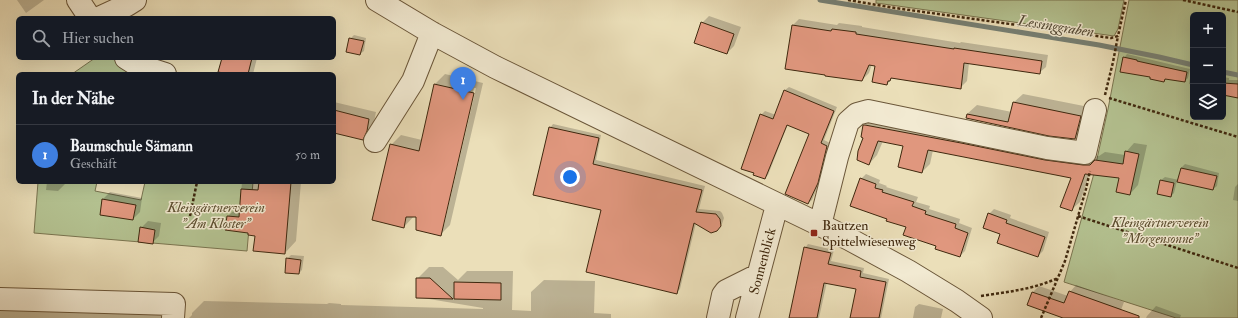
<!DOCTYPE html>
<html lang="de">
<meta charset="utf-8">
<style>
:root{--surface:#171b24;--page:#20242c;--text:#f1f3f6;--muted:#9ea1a6;--line:#363941;--accent:#c59692}
body{margin:0;font-family:"IM FELL Double Pica",serif;background:var(--page);color:var(--text)}
.controls{position:absolute;right:12px;top:12px;display:grid;overflow:hidden;border-radius:6px;box-shadow:0 4px 16px #0002}
.controls button{width:36px;height:36px;display:grid;place-items:center;padding:0;border:0;border-bottom:1px solid var(--line);background:var(--surface);color:var(--text);font:20px sans-serif}
.you{position:absolute;left:570px;top:177px;width:14px;height:14px;margin:-10px;border:3px solid #fff;border-radius:50%;background:#1a73e8;box-shadow:0 0 0 6px #1a73e833}
.badge{display:grid;place-items:center;width:26px;height:26px;border-radius:50%;background:var(--accent);color:#fff;font-size:13px;font-weight:700}
.pin{position:absolute;translate:-50% -33px;filter:drop-shadow(0 1px 2px #0008)}
.pin::after{content:'';position:absolute;top:21px;width:14px;height:12px;background:inherit;clip-path:polygon(0 0,100% 0,50% 100%)}
.list{margin:0;padding:0;list-style:none}
h2{display:flex;justify-content:space-between;align-items:center;height:52px;margin:0;padding:0 16px;font-size:17px}
h2 small{font-size:13px;font-weight:400;color:var(--muted)}
.list li{display:grid;grid-template-columns:26px 1fr auto;gap:12px;align-items:center;box-sizing:border-box;height:60px;padding:0 16px;border-top:1px solid var(--line)}
.list b{display:block;font-size:15px;white-space:nowrap}
.list p{margin:0;font-size:13px;white-space:nowrap;color:var(--muted)}
.list em{font-size:13px;font-style:normal;color:var(--muted)}
.icon{flex:none;width:22px;height:22px;fill:none;stroke:currentColor;stroke-width:2;stroke-linecap:round;stroke-linejoin:round}
.map{position:relative;flex:none;width:1238px;height:318px;overflow:hidden}
.search{position:absolute;background:var(--surface);box-shadow:0 4px 16px #0002;left:16px;top:16px;width:320px;height:44px;display:flex;align-items:center;gap:10px;box-sizing:border-box;padding:0 14px;border-radius:6px;color:var(--muted);font-size:15px}
.panel{position:absolute;background:var(--surface);box-shadow:0 4px 16px #0002;left:16px;top:72px;width:320px;height:112px;border-radius:6px}
.map>svg:first-child{display:block}
.green{fill:#b4c291;stroke:#7a7550;fill-rule:evenodd}
.shadow{fill:#0003;fill-rule:evenodd}
.lines{fill:none;stroke-linecap:round;stroke-linejoin:round}
.stream{stroke:#778074;stroke-width:5}
.building{fill:#e0977e;stroke:#3f280e}
.minor-casing{stroke:#6a5639;stroke-width:24}
.path{stroke:#3f280e;stroke-width:2.5;stroke-dasharray:3 2;stroke-linecap:butt}
.minor{stroke:#f2ead2;stroke-width:22}
.poi-dot{fill:#8f2418;stroke:#f2ead2;stroke-width:1.5}
.labels{text-anchor:middle;stroke-width:3;stroke-linejoin:round;paint-order:stroke}
.park-label{font-size:14px;font-style:italic;fill:#5c4e2f;stroke:#f2ead2}
.poi-label{font-size:14px;fill:#3f280e;stroke:#f2ead2;text-anchor:start}
.street-label{font-size:14px;fill:#3f280e;stroke:#f2ead2}
.water-label{font-size:15px;font-style:italic;fill:#564c38;stroke:#f2ead2}
</style>
<div class="map">
<svg width="1238" height="318" viewBox="0 0 1238 318">
<rect width="100%" height="100%" fill="#ebdfb9"/>
<filter id="stains"><feTurbulence type="fractalNoise" baseFrequency=".005" numOctaves="4"/><feColorMatrix values="0 0 0 0 .2 0 0 0 0 .09 0 0 0 0 .02 0 0 0 .5 -.17"/></filter>
<radialGradient id="worn" r=".72"><stop offset=".6" stop-color="#630" stop-opacity="0"/><stop offset="1" stop-color="#630" stop-opacity=".3"/></radialGradient>
<path class="green" d="M876,0H1124L1118,29L1114,36L876,3Z
M1129,0H1238V318H1176L1064,282L1093,177L1108,109ZM1193,15H1223V117H1193Z
M95,58H120L133,66L126,74H72Z
M38,182H97L95,191L141,200L145,182H253L247,251L34,233Z"/>
<path class="shadow" d="M17,0H44L26,13Z
M709,16L741,27L734,46L727,53L702,23Z
M799,19L837,25L839,23L862,26V27L960,43L961,42L1048,55L1046,67L1039,73L969,63L967,81L960,88L893,77L887,84L876,66L872,64L869,73L862,80L793,25Z
M354,35L366,38L364,51L360,54L350,39Z
M1127,54L1190,69L1188,78L1185,81L1167,78L1164,81L1152,76L1124,58Z
M223,58H257L253,74H234Z
M1193,69V85L1189,84L1191,72Z
M445,74L483,83L450,225L440,235L417,217L414,216L404,227L391,145L401,135L422,140L435,84ZM474,88H476L444,225H442Z
M1223,77L1229,78V80H1238V97L1223,94Z
M789,87L837,107L824,140L830,143L821,179L812,200L808,203L811,133L788,124L768,175L765,178L761,115L765,111L776,115L785,90Z
M1023,94L1089,107L1084,129L1075,138L967,118V114L977,105L1012,112L1013,103Z
M334,102L376,112L374,122L370,131L362,138L334,132Z
M873,117L1092,157L1099,156L1105,152L1125,155L1126,152L1134,143L1147,145L1138,185L1130,194L1120,177L1090,173L1080,202L1071,210L1072,178L933,150L930,164L922,172L904,145L883,141L877,155L869,164L864,137V126Z
M553,124L601,135L596,160L705,186L699,209L720,211L722,213L724,218L722,224L716,230L696,223L680,289L676,293L602,209L550,128Z
M1185,164L1219,173L1217,186L1213,189L1177,181L1174,193L1171,196L1161,180L1165,177L1179,180L1181,168Z
M866,174L880,180L879,183L887,186L886,187L918,197L916,202L930,206L929,209L960,219L959,223L972,228L965,251L960,256L938,245L907,227L888,219L861,179Z
M47,182H65V184L58,191L46,190Z
M242,182H301L296,241L285,253L249,232L228,216L240,205Z
M1238,184V201L1233,200L1235,187Z
M110,192L142,198L140,212L133,219L103,199Z
M994,209L1011,215L1010,218L1049,232L1043,251L1038,256L989,214Z
M148,221L161,223L159,236L152,243L141,228Z
M808,244L834,250L831,261L864,268L863,273L889,279L881,318H851L857,288L827,282L819,318H790L805,248Z
M291,255L304,256L302,270L299,273L287,259Z
M429,267H443L458,280L467,271H513L512,310L531,311V292L544,280L595,281L594,313L611,314V318H189L192,315V313L204,301L327,304L329,303L341,304V305L483,309V308L417,297V279Z
M1076,285L1124,302L1118,318H1060L1061,316L1033,292L1039,286L1068,296L1070,292Z
M0,295L168,304L183,318H0Z
M919,304L943,309L941,318H913L915,307Z
M1156,306L1181,315L1180,318H1146L1147,316Z"/>
<g class="lines">
<path class="stream" d="M820,0L1099,45L1159,57L1193,65
M1223,72L1238,75"/>
</g>
<path class="building" d="M701,22L734,34L727,54L694,43Z
M792,25L831,31L832,29L856,32V34L954,49V48L1042,61L1040,74L964,63L961,89L891,78L890,81H888L887,85L872,82L875,66L869,65L862,81L825,76V75L785,69Z
M349,38L364,41L360,55L346,52Z
M1123,57L1137,60V61L1187,72L1185,82L1165,79L1164,82L1150,79V77L1120,72Z
M222,58H252L248,74H229L218,72Z
M1223,83L1238,84V98L1223,95Z
M434,84L474,93L441,236L416,230V217H406L404,228L372,220L390,144L419,151Z
M784,90L834,111L821,143L827,146L818,183L808,204L785,194L809,134L787,125L765,179L753,175L754,173L741,169L760,114L773,119Z
M1013,102L1081,116L1075,139L1049,136L966,118L967,114L1008,122Z
M334,110L369,119L367,131L363,140L334,133Z
M863,125H865L961,143L1045,160L1083,165H1090L1095,160L1123,164L1125,151L1139,154L1130,195L1116,192L1119,178L1085,174L1072,211L1060,207L1071,178L928,150L922,173L898,167L903,146L878,141L869,165L857,160L858,151L863,138L861,137Z
M549,127L599,138L593,164L702,190L696,212L716,214L720,219L721,226L717,231L711,233L694,223L677,294L586,272L601,210L533,195Z
M1181,168L1217,176L1213,190L1177,182Z
M860,178L876,184L875,188L883,190L882,192L914,202L912,206L926,211L925,214L956,224L955,228L968,233L960,257L935,249L936,246L903,235L906,227L886,221L887,219L850,206Z
M1160,180L1174,183L1171,197L1157,194Z
M259,182H291L285,254L253,251L255,236L248,235V233L225,230L227,216L239,217L241,189L258,190Z
M102,199L136,205L133,220L100,215Z
M988,213L1007,220L1006,223L1045,237L1038,257L997,243L1000,234L983,228Z
M140,227L155,230L153,244L138,242Z
M804,247L831,253L828,264L861,271L860,277L886,282L879,318H850L856,289L824,283L817,318H789Z
M286,258L301,260L299,274L285,273Z
M416,278H430L453,299L416,298Z
M454,282L501,283V300L454,299Z
M1069,291L1139,316V318H1063L1027,305L1032,292L1064,303Z"/>
<g class="lines">
<g class="minor-casing">
<path id="minor" d="M78,0L90,18
M377,0L432,33L495,67L849,239L908,271L957,301L981,318
M99,18L127,5L135,0
M126,58L137,65L165,74
M375,141L413,81L432,33
M820,225L837,157L848,122L857,114L868,111L1047,148L1085,153L1095,110
M0,299L174,304L173,318
M718,318L723,295L726,291L758,275
M747,318L777,205"/>
</g>
<path class="path" d="M848,0L895,8L1111,38L1118,36L1126,0
M1183,0L1238,12
M1105,95L1113,62L1118,36
M1109,98L1238,137
M190,216L197,182
M1078,216L1238,268
M981,296C1008,292 1034,289 1058,278
M1041,318L1065,261L1086,189L1090,171"/>
<use href="#minor" class="minor"/>
</g>
<rect class="poi-dot" x="810" y="229" width="8" height="8" rx="2"/>
<g class="labels">
<g class="park-label">
<text x="216" y="212">Kleingärtnerverein<tspan x="216" dy="16">"Am Kloster"</tspan></text>
<text x="1160" y="227">Kleingärtnerverein<tspan x="1160" dy="16">"Morgensonne"</tspan></text>
</g>
<g class="poi-label">
<text x="822" y="230">Bautzen<tspan x="822" dy="16">Spittelwiesenweg</tspan></text>
</g>
<g class="street-label">
<text transform="translate(762 261) rotate(-75)" y="5">Sonnenblick</text>
</g>
<g class="water-label">
<text transform="translate(1056 26) rotate(9)" y="5">Lessinggraben</text>
</g>
</g>
<rect width="100%" height="100%" filter="url(#stains)"/>
<rect width="100%" height="100%" fill="url(#worn)"/>
</svg>
<div class="controls">
<button>+</button>
<button>−</button>
<button><svg class="icon" aria-label="layers" viewBox="0 0 24 24"><path d="M12 4l9 5-9 5-9-5zM3 14l9 5 9-5"/></svg></button>
</div>
<div class="you"></div>
<div class="pin badge" style="left:463px;top:100px;background:#3f7fe0">1</div>
<div class="search"><svg class="icon" aria-label="search" viewBox="0 0 24 24"><circle cx="10" cy="10" r="6"/><path d="M15 15l6 6"/></svg>Hier suchen</div>
<section class="panel">
<h2>In der Nähe<small></small></h2>
<ul class="list">
<li><span class="badge" style="background:#3f7fe0">1</span><div><b>Baumschule Sämann</b><p>Geschäft</p></div><em>50 m</em></li>
</ul>
</section>
</div>
